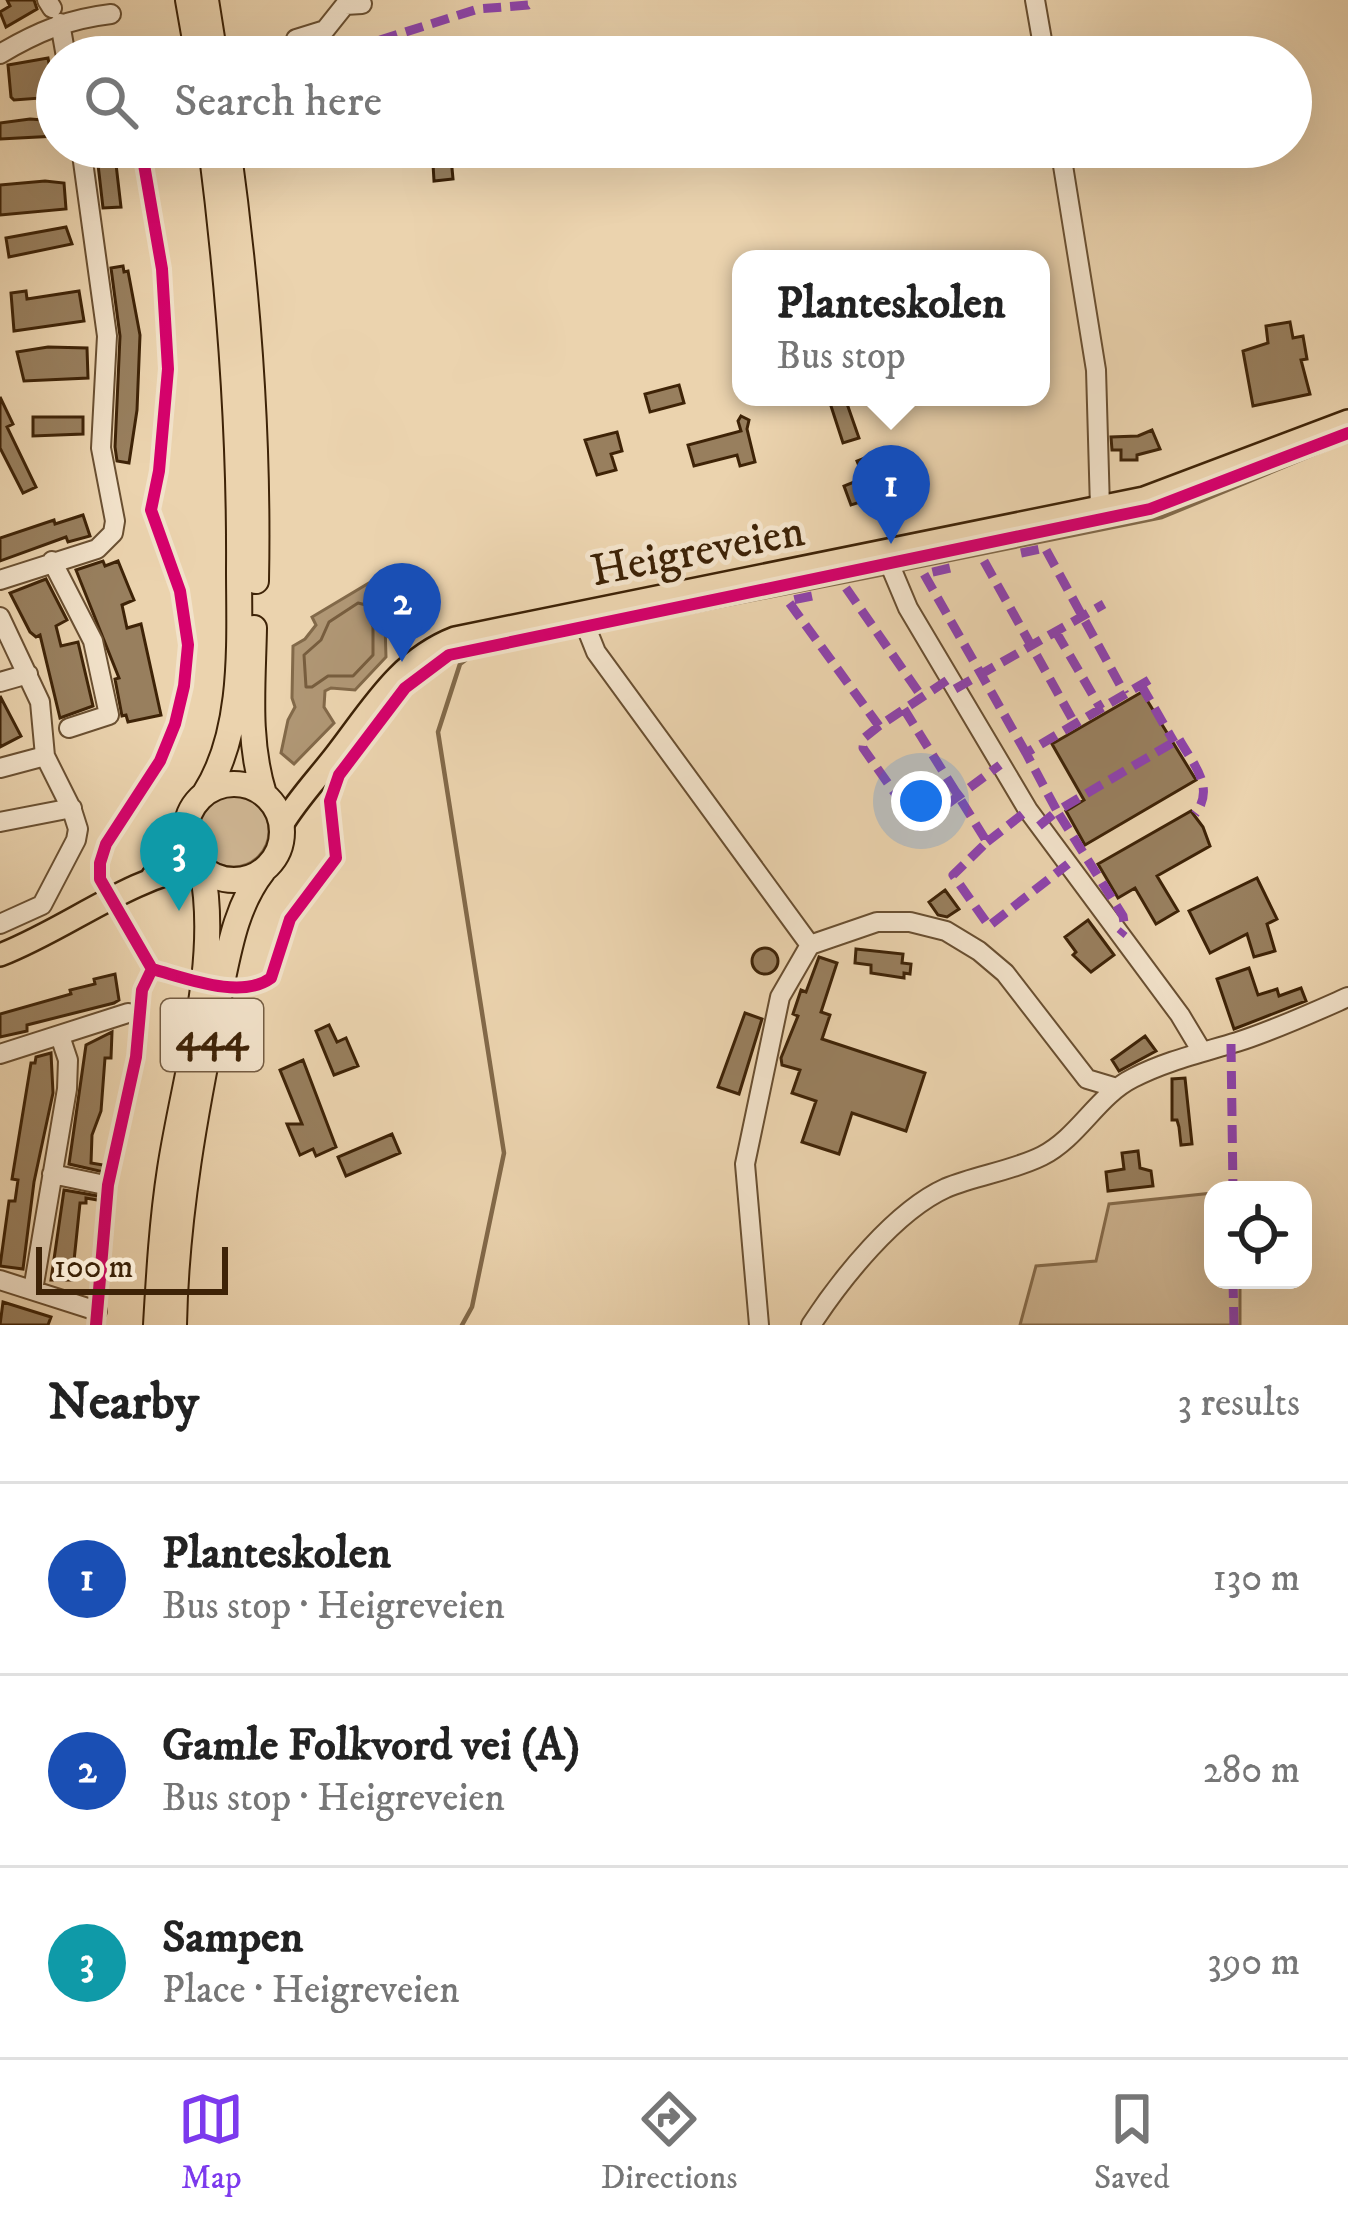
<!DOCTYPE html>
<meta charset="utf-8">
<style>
:root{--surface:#fff;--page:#f2f2f2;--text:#222;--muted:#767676;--line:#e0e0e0;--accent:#7c3aed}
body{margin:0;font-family:"IM FELL DW Pica",serif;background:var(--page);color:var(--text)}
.controls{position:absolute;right:36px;bottom:36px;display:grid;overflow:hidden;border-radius:24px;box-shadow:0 12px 48px #0002}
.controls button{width:108px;height:108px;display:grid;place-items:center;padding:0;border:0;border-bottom:3px solid var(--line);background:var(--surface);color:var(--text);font:60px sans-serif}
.scale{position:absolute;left:36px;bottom:30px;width:192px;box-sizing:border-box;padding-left:12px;border:6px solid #3e2307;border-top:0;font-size:33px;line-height:42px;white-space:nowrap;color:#3e2307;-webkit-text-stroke:9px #f2e2ca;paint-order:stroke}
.you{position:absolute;left:921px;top:801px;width:42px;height:42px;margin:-30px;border:9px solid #fff;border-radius:50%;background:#1a73e8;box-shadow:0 0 0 18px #1a73e833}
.badge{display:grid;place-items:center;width:78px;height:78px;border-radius:50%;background:var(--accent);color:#fff;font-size:39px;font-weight:700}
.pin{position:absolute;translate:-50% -99px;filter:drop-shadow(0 3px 6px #0008)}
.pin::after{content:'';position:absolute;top:63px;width:42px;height:36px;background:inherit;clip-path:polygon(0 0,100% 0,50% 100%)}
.popup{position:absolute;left:732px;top:250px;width:318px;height:156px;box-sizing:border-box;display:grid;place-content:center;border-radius:24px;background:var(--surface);filter:drop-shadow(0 3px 9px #0005);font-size:39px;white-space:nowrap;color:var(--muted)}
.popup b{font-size:45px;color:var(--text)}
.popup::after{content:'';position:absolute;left:50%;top:100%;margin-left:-24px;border:24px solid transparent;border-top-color:var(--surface)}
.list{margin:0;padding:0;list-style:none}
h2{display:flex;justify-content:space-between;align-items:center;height:156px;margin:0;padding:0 48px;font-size:51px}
h2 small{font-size:39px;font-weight:400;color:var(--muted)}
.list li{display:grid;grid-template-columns:78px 1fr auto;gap:36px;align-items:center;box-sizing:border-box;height:192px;padding:0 48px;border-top:3px solid var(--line)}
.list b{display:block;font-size:45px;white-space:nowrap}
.list p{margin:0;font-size:39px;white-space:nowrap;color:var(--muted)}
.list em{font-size:39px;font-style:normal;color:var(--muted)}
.icon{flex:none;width:66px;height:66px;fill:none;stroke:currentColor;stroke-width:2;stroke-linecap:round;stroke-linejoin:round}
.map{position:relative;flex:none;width:1348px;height:1325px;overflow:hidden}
.search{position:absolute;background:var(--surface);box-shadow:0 12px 48px #0002;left:36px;right:36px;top:36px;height:132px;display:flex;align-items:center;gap:30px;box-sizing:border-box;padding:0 42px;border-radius:66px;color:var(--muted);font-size:45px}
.sheet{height:732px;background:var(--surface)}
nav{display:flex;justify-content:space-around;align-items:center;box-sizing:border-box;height:168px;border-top:3px solid var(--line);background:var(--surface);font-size:33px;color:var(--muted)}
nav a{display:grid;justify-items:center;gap:6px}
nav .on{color:var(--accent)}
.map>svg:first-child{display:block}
.green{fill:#ceb592;stroke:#866c4c;stroke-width:3}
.water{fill:#b09775;stroke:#826949;stroke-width:3}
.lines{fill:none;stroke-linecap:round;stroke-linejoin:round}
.shore{stroke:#775d3e;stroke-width:3}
.stream{stroke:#826949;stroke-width:4.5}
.building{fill:#987f5e;stroke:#3e2307;stroke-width:3}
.minor-casing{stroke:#694f31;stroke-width:22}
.major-casing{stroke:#3e2307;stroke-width:26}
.highway-casing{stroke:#3e2307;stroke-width:28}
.minor{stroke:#f2e2ca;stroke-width:18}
.major{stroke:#ebd3ae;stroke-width:21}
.highway{stroke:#ebd3ae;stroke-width:24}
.quiet{stroke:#8e44ad;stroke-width:9;stroke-dasharray:18 9;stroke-linecap:butt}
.cycleway-casing{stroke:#f2e2ca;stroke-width:20}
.cycleway{stroke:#d6006c;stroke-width:12}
.labels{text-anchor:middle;stroke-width:10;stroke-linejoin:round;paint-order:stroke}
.shield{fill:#f2e2ca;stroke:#745c42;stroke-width:3}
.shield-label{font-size:42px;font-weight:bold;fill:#3e2307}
.street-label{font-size:45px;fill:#3e2307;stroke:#f2e2ca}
</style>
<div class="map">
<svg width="1348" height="1325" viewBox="0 0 1348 1325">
<rect width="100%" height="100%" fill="#ebd3ae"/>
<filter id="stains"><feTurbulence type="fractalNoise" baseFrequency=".00167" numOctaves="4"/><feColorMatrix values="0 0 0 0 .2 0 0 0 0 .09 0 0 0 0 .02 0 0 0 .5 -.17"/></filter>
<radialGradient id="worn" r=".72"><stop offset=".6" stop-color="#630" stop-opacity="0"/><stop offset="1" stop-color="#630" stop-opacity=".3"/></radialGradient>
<path class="green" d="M197 831a36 36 0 1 1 72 0a36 36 0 1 1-72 0Z
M1213,1193V1280H1240V1325H1020L1036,1266L1096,1261L1109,1204Z"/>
<path class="water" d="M369,583L385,624L386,657L355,690L331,688L325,691L324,707L334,723L294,764L281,753L288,720L295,707L292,698L293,646L305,639L316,625L312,617Z"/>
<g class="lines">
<path class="shore" d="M358,603L366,605L373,627V655L353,676H328L312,687H306L304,655L321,640L329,622Z"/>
<path class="stream" d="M900,570L1162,517L1348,440
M594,631L889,573
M462,1325L472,1307L504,1153L438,732L460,664L472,655L583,633"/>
</g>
<path class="building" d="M7,0H34L37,9L6,27L0,12L10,6Z
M48,58L55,97L14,100L11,97L8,65Z
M30,119L56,121V136L0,139V123Z
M96,147H114L121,207L103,208Z
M432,147H450L453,179L434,181Z
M45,181L64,183L66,209L0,215V185Z
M66,227L72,244L9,257L6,238Z
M123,266L124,272L128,271L140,335L137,410L129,463L117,461L115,447L120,336L111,268Z
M26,291L27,299L79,291L84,321L14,331L11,293Z
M1290,322L1293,338L1303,336L1307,359L1301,360L1310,394L1253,406L1243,351L1268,343L1266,326Z
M48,347L87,348L88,378L24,381L17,352Z
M679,385L684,403L650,412L645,394Z
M0,397L13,424L7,427L36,487L23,493L0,448Z
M845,398L859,438L843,443L830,403Z
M741,416L749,420L747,429L755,462L740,466L737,455L694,466L688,445L741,431L738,421Z
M33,417H83V434L33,436Z
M1152,430L1160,449L1137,455V460H1121V450H1112L1111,437L1138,436Z
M617,432L622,451L611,454L616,470L597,475L585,440Z
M870,456L877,474L866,478L870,499L851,505L844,486L864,478L857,461Z
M83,515L90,536L68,542L66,537L0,561V538L54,520L55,524Z
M103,561L105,566L118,561L129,588L134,600L122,605L127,628L141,624L161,715L128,722L126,715L122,716L115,679L119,678L76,570Z
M46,579L67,620L56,626L61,646L78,642L93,706L60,718L40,635L36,637L30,632L10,593Z
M1142,692L1196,780L1085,845L1066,811L1084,800L1052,744Z
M0,696L21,736L0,747Z
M1191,811L1203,827L1210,846L1157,876L1178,911L1156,924L1135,888L1118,898L1098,864Z
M1257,878L1277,919L1267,924L1275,951L1254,957L1247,934L1210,953L1189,911Z
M945,890L959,909L947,917L938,915L929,902Z
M1088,920L1114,955L1091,972L1073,955L1076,952L1065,937Z
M752 961a13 13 0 1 1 26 0a13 13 0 1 1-26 0Z
M856,949L903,954L902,963L911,964L910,974L904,973V978L871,973V965L855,963Z
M819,957L837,963L821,1012L830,1015L822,1039L925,1073L906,1131L852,1113L839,1154L802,1142L816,1101L792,1093L800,1070L782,1065L781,1058L798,1016L793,1014L801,990L806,992Z
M1249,968L1258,995L1277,989L1279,996L1301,988L1306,1001L1234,1029L1217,979Z
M115,974L119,1000L114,1003L27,1025V1031L0,1037V1014L71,994L70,990L95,984L94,979Z
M745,1013L762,1019L739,1094L718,1087Z
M329,1025L337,1042L346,1038L358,1066L334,1075L316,1031Z
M112,1032L111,1058H105L101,1111L92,1135L91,1163L109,1166L108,1173L69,1164L86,1045Z
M1145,1036L1156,1051L1119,1071L1112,1060Z
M51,1053L53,1093L34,1182L23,1269L0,1266L9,1201H15L18,1180L12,1179L31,1063H35L36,1057Z
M303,1060L336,1147L316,1156L313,1149L300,1155L287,1124H302L280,1070Z
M1185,1078L1192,1144L1181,1145L1179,1127L1177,1120H1172V1079Z
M392,1134L400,1153L346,1176L338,1157Z
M1138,1151L1140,1168L1151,1171L1153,1186L1108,1191L1106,1172L1124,1169L1122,1153Z
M64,1190L104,1197L103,1201L86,1198V1203H80L72,1280H51Z
M3,1302L51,1317L48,1325H0Z"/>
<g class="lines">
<g class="minor-casing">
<path id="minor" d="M47,0L52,8
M1035,0L1045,57
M60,23L66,57
M296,39L325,30L345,5L362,4
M0,54C37,32 68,19 111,14
M1060,147L1096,370L1100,508
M884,551L908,608L1028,810L1180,1015L1201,1050
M52,561L93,641L109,715L69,728
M0,580L97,549L113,533L115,521L101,448L107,336L81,147
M580,612L596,652L810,945
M0,617L40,702L45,756L0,768
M0,682L28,674
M0,822L72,808
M0,924L42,905L76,840L78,829L72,810L45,756
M810,945L877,922H910L946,931L979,951L1005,973L1087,1079L1117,1088
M0,1054L128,1013
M52,1174L100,1184
M0,1280L97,1311
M33,1290L67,1089L68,1060L60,1036
M759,1325L745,1164L780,997L810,945
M811,1325C841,1279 895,1211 946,1188C977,1175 1012,1171 1042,1156C1079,1137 1097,1096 1133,1078C1166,1061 1201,1053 1237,1042C1275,1030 1312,1013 1348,997"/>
</g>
<g class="major-casing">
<path id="major" d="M282,825C297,800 316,780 334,757C370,711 398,660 455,638L1144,498L1348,421
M152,877L169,857L185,829
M0,955C67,929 128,878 199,866"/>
</g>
<g class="highway-casing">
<path id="highway" d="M188,0L198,57
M206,0L215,57
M228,147C248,292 259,435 256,581
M254,628C253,684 247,740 264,794
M186 832a48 48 0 1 1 96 0a48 48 0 1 1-96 0Z
M205,793C245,730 239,641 239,569C240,427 229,288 211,147
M156,1325C159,1273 162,1221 170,1169C184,1076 221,963 202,869
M174,1325C176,1217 196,1107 218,1002C228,957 234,908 263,871"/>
</g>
<use href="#minor" class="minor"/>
<use href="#major" class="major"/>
<use href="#highway" class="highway"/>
<path class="quiet" d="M380,40L478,9L528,5L535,0
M1021,553L1045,548L1125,694
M984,561L1075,724
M950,568L924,574L1026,753
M846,588L922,697
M812,596L788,601L879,726L949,679
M1056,632L1101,709
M1149,680L1026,753L1057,811L1179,739C1193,764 1216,788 1195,814
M1141,685L1174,742
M955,689L1104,604
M904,709L987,842L953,875L989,926L1068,864
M879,726L864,738L863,748L918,826L1000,765
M1039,826L1057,811L1123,916L1125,929L1120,935
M987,842L1028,810
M1231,1044L1233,1190
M1233,1280L1234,1325"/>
<g class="cycleway-casing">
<path id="cycleway" d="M152,969C186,978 241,1000 271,978L290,919L336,858L330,801L339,775L405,688L449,655L1150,509L1348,433
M96,1325L108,1185L136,1057L142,990L152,969L100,879V863L106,844L160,761L175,724L184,686L188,645L180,591L151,510L159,471L168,369L162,269L141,147"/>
</g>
<use href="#cycleway" class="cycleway"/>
</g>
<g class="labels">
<rect class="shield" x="161" y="999" width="102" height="72" rx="9"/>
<g class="shield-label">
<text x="212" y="1050">444</text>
</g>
<g class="street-label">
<text transform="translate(697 549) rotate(-11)" y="16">Heigreveien</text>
</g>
</g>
<rect width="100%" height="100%" filter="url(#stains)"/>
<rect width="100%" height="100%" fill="url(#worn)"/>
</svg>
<div class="controls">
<button><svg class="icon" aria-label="locate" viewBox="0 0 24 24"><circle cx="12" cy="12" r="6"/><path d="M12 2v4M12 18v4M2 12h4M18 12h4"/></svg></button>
</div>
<div class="scale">100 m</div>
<div class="you"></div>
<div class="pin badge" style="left:891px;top:544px;background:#1a4fb4">1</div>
<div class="popup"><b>Planteskolen</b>Bus stop</div>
<div class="pin badge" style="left:402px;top:662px;background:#1a4fb4">2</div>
<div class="pin badge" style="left:179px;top:911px;background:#0f9aa8">3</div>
<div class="search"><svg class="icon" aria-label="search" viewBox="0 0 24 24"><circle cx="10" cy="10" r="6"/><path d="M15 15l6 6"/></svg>Search here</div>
</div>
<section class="sheet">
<h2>Nearby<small>3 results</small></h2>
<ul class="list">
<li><span class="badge" style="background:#1a4fb4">1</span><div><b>Planteskolen</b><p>Bus stop · Heigreveien</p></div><em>130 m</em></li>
<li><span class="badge" style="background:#1a4fb4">2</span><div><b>Gamle Folkvord vei (A)</b><p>Bus stop · Heigreveien</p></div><em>280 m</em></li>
<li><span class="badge" style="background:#0f9aa8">3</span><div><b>Sampen</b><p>Place · Heigreveien</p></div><em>390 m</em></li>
</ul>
</section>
<nav>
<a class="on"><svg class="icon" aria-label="map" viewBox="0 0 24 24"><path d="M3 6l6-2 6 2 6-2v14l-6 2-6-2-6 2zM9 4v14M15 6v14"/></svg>Map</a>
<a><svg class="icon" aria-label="directions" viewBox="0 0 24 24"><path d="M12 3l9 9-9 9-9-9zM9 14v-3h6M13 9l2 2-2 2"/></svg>Directions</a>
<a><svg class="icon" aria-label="saved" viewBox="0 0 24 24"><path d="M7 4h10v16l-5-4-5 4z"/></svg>Saved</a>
</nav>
